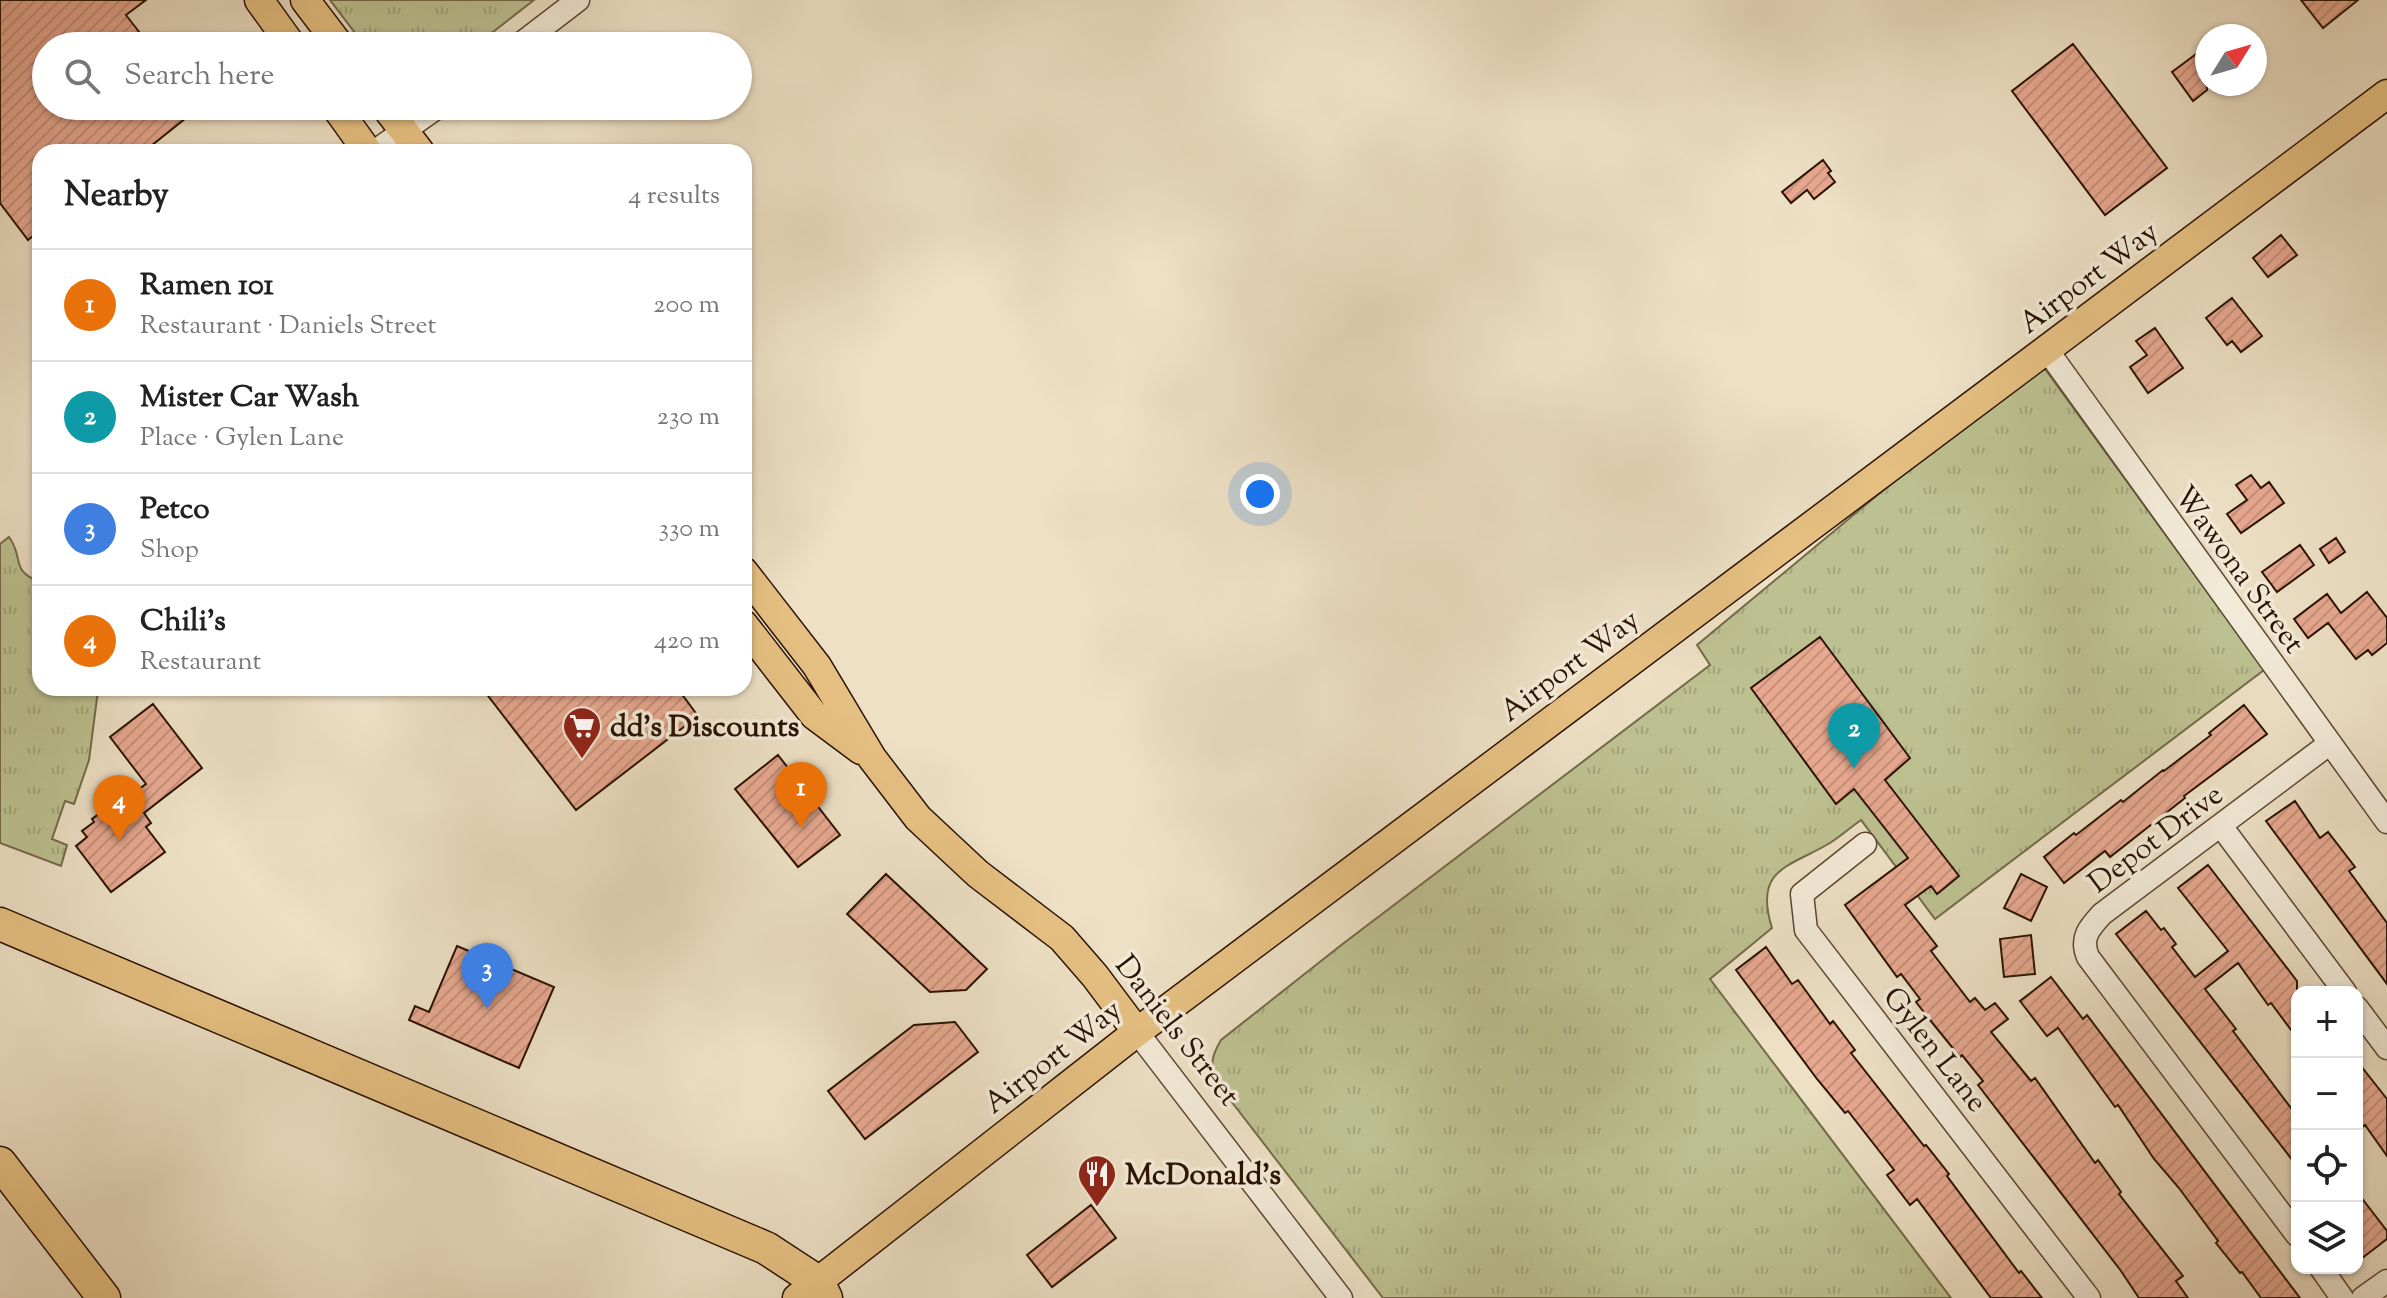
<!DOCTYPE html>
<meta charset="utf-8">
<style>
:root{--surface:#fff;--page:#f6f6f6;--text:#222;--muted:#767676;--line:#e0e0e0;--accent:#8f2418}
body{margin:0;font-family:"Sorts Mill Goudy",serif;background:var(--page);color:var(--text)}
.controls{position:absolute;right:24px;bottom:24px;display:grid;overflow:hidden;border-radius:16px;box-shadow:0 2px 6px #0004}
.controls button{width:72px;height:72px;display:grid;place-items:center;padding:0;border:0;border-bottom:2px solid var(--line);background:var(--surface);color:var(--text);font:40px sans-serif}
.compass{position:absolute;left:2195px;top:24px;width:72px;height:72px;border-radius:50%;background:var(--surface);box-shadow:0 2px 6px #0004;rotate:53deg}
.you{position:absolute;left:1260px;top:494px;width:28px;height:28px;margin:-20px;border:6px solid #fff;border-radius:50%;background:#1a73e8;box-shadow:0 0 0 12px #1a73e833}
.badge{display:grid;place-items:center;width:52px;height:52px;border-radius:50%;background:var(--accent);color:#fff;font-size:26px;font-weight:700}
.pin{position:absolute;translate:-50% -66px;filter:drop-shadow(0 2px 4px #0008)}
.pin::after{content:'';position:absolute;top:42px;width:28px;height:24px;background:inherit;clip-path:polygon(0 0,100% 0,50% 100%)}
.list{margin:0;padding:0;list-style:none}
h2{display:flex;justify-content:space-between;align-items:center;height:104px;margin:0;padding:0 32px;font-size:34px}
h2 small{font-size:26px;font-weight:400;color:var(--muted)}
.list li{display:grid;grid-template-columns:52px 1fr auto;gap:24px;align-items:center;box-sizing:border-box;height:112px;padding:0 32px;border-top:2px solid var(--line)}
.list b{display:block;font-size:30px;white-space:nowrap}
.list p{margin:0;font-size:26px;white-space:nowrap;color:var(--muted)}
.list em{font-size:26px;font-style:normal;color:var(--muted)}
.icon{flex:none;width:44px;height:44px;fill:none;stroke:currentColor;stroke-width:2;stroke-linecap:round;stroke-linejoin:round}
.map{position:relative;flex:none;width:2387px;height:1298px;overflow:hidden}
.search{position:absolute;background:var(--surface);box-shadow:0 2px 6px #0004;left:32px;top:32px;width:720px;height:88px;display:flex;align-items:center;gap:20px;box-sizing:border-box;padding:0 28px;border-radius:44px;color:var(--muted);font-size:30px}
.panel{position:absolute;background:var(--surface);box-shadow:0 2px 6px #0004;left:32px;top:144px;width:720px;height:552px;border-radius:24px}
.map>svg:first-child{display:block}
.grass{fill:url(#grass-tufts);stroke:#746a48;stroke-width:2}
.building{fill:url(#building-hatch);stroke:#2a1200;stroke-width:2}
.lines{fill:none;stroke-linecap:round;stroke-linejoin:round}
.minor-casing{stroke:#5b4631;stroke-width:25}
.major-casing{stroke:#2a1200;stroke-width:31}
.highway-casing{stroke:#2a1200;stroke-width:35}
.minor{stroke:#f3ebd9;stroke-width:22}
.major{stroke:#e6c082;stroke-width:28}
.highway{stroke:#e6c082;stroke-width:32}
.labels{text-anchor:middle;stroke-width:7;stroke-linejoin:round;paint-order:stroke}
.street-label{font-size:30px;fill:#2a1200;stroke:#f3ebd9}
.poi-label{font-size:30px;font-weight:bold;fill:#2a1200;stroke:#f3ebd9;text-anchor:start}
</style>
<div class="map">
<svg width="2387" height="1298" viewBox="0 0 2387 1298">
<defs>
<pattern id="grass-tufts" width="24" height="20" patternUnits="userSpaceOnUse" patternTransform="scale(2)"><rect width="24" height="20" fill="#bdc191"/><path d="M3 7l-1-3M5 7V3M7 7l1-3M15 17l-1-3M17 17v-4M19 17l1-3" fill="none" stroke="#a3a57b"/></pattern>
<pattern id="building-hatch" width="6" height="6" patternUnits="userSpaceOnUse" patternTransform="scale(2)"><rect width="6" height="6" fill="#e7a88f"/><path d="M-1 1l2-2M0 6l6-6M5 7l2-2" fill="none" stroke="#c6907a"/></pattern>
</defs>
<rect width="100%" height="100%" fill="#ede0c5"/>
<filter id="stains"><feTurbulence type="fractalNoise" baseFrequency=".0025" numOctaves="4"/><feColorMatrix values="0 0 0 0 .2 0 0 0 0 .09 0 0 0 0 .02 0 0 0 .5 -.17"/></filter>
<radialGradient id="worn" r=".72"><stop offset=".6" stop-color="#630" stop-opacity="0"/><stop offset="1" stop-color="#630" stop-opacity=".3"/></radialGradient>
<path class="grass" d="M330,0H534L475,46H365Z
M2045,369L2264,670L1935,919L1861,820C1851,827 1841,836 1830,843C1790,867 1753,868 1772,928L1710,979L1951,1298H1383L1221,1088C1210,1067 1209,1060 1221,1040L1340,946L1710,665L1697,645L1922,458L2029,377Z
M9,537C25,559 9,570 40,582V688H100L97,698L89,760L74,804L65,801L52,839L67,845L61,866L0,843V544Z"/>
<path class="building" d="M0,0H146L126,15L150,46H46V106H201L151,146L155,152H40V230L28,240L0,203Z
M2301,0H2358L2323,28Z
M2073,44L2167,168L2105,215L2012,91Z
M2207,46V90L2193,101L2172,72Z
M1823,160L1831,171L1828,173L1835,182L1814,199L1807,190L1791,203L1782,192Z
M2281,235L2297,255L2268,277L2253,258Z
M2232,298L2262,336L2241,352L2232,341L2227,345L2206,318Z
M2155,328L2183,368L2148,393L2130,367L2147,355L2136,341Z
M2251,475L2261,488L2269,482L2284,503L2241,533L2227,514L2247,500L2236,485Z
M2336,538L2345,552L2329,563L2320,549Z
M2300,545L2314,565L2277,592L2262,572Z
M2367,592L2387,618V643L2372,655L2368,650L2356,659L2328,623L2308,638L2294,619L2327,594L2341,613Z
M1820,637L1910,758L1885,780L1959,876L1937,894L1931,886L1905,905L1937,946L1931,951L1970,1002L1975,998L1985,1010L1995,1003L2008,1019L1991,1032L2031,1081L2035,1078L2095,1163L2098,1160L2121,1192L2119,1194L2183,1276L2176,1281L2188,1298H2139L2121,1271L1978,1085L1983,1081L1962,1055L1960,1057L1930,1020L1916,1002L1920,999L1901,974L1897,977L1845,905L1908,858L1854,789L1836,804L1751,688Z
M482,688H660L665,695L678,689L698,716L576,810Z
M153,704L202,768L144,813L151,823L146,827L165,852L111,892L76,846L87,837L82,831L94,822L92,819L120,798L122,801L146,784L110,737Z
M2244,705L2267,734L2184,796L2185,798L2110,857L2105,851L2064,883L2044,857L2074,833L2076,835L2121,800L2123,802L2163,770L2164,771L2211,735L2209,733Z
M778,755L840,835L798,867L735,789Z
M2295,801L2320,838L2328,832L2355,867L2349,871L2387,923V984L2266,821Z
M2208,865L2297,981V1038L2271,1003L2268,1005L2238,963L2205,989L2236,1029L2233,1031L2297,1116V1166L2116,934L2146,911L2161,930L2164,928L2176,944L2172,947L2195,977L2228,951L2178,888Z
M886,874L987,969L966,990L930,992L847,914Z
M2021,874L2047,887L2031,921L2004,908Z
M2031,935L2035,974L2004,977L2000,939Z
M457,946L554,987L519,1068L409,1020L415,1006L429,1012Z
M1766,947L1792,984L1798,980L1830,1024L1833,1021L1855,1050L1851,1053L1924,1146L1926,1145L1949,1174L1947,1176L2019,1273L2021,1271L2042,1298H1991L1917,1199L1910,1205L1887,1175L1894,1170L1848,1111L1845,1113L1817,1079L1736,970Z
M2051,977L2083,1019L2087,1015L2300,1298H2261L2242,1272L2240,1273L2216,1243L2218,1241L2179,1188L2154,1159L2118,1105L2115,1107L2058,1028L2047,1036L2020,1001Z
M955,1022L978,1052L865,1139L828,1091L914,1025Z
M2357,1061L2387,1099V1156L2365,1125L2357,1131Z
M2357,1192L2387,1231V1239L2357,1262Z
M1091,1205L1116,1238L1052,1287L1027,1255Z"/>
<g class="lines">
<g class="minor-casing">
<path id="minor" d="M518,46L578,0
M374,152L439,106
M2047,350L2387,822
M2221,826L2345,992
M1865,844L1802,894L1806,930L2089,1298
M2357,1008L2387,1048
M1137,1032L1341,1298
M2297,1235L2088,957C2080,938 2089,928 2102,914L2329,744
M2321,1268L2342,1298
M2363,1298L2387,1281"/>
</g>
<g class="major-casing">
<path id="major" d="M259,0L292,46
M305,0L340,46
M335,106L368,152
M385,106L420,152
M744,572L817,666L872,758L918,818L978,874L1062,938L1095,976L1137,1032
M744,625L814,715L861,750
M797,1298L1137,1032L2387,94"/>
</g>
<g class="highway-casing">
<path id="highway" d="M0,924L766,1248L818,1282L826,1298
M0,1163L104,1298"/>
</g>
<use href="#minor" class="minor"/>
<use href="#major" class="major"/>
<use href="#highway" class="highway"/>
</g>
<defs>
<g id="supermarket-pin" transform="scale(2)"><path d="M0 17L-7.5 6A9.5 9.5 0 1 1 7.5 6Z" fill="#8f2418" stroke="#f3ebd9"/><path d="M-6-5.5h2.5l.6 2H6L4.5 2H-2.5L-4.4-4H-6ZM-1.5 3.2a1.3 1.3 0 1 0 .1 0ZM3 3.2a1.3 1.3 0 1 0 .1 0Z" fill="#fff"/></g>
<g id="restaurant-pin" transform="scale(2)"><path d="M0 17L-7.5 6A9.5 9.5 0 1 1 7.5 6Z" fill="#8f2418" stroke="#f3ebd9"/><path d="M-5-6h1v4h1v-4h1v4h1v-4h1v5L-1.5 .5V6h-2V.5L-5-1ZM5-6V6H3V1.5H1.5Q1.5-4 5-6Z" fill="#fff"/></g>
</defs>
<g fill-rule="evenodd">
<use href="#supermarket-pin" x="582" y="726"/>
<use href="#restaurant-pin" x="1097" y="1174"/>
</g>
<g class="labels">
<g class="street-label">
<text transform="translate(2088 277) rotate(-37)" y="10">Airport Way</text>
<text transform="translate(2240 569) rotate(54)" y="10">Wawona Street</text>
<text transform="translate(1569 665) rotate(-37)" y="10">Airport Way</text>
<text transform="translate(2155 838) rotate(-37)" y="10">Depot Drive</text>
<text transform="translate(1178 1030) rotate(52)" y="10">Daniels Street</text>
<text transform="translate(1936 1049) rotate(52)" y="10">Gylen Lane</text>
<text transform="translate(1052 1056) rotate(-38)" y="10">Airport Way</text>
</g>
<g class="poi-label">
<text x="610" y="736">dd's Discounts</text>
<text x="1125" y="1184">McDonald's</text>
</g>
</g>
<rect width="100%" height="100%" filter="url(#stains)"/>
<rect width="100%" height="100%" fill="url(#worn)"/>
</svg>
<div class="controls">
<button>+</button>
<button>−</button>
<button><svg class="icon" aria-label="locate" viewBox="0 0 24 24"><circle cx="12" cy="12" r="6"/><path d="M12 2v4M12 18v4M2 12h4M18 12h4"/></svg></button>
<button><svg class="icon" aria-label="layers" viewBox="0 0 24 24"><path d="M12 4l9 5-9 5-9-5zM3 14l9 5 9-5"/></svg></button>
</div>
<svg class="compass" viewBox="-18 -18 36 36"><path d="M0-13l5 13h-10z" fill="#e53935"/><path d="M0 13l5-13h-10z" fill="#767676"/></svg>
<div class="you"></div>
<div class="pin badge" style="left:801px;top:828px;background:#e8710a">1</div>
<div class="pin badge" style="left:1854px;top:769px;background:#0f9aa8">2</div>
<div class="pin badge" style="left:487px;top:1009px;background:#3f7fe0">3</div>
<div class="pin badge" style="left:119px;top:841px;background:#e8710a">4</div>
<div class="search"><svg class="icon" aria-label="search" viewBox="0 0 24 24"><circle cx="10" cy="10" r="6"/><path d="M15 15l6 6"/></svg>Search here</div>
<section class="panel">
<h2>Nearby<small>4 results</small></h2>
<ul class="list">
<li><span class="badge" style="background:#e8710a">1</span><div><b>Ramen 101</b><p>Restaurant · Daniels Street</p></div><em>200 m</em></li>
<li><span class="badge" style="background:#0f9aa8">2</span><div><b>Mister Car Wash</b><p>Place · Gylen Lane</p></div><em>230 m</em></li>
<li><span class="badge" style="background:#3f7fe0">3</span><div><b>Petco</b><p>Shop</p></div><em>330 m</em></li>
<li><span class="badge" style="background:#e8710a">4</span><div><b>Chili's</b><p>Restaurant</p></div><em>420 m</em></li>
</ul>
</section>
</div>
